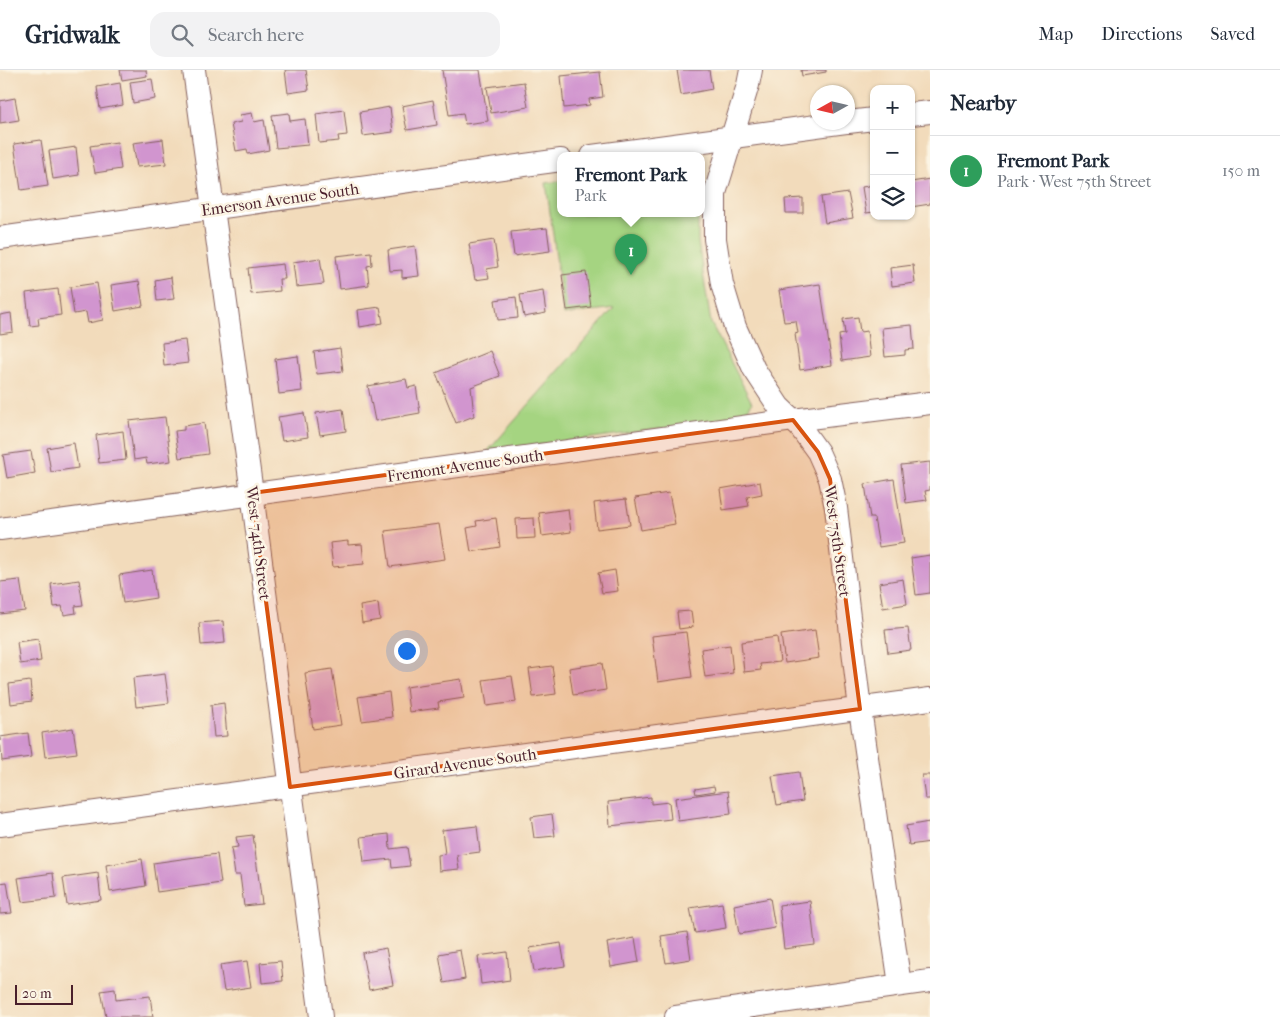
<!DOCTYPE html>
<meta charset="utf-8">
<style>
:root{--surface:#fff;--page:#f2f2f3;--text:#1f2937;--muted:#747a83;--line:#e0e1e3;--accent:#c8321e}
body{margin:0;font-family:"IM FELL French Canon",serif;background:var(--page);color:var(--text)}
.controls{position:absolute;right:15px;top:15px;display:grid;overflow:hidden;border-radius:10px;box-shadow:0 1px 4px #0004}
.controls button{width:45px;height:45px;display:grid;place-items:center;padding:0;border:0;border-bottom:1px solid var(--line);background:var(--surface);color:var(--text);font:25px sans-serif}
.compass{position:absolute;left:810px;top:15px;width:45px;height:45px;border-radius:50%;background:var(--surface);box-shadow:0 1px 4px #0004;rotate:262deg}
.scale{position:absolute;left:15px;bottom:12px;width:58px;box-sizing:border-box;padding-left:5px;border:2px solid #4a1f2b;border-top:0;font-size:14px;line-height:18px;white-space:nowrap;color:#4a1f2b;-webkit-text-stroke:4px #fcf5e5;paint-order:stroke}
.you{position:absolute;left:406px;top:580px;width:18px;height:18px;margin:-12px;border:4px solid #fff;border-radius:50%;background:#1a73e8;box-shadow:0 0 0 8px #1a73e833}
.badge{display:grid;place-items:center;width:32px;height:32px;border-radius:50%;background:var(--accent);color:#fff;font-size:16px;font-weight:700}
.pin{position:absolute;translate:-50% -41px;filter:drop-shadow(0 1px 2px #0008)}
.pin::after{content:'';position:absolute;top:26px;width:18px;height:15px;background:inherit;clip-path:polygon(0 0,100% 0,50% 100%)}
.popup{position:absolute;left:557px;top:82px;width:148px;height:65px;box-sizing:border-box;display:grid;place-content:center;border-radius:10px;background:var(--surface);filter:drop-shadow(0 1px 4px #0005);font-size:16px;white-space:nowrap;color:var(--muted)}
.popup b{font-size:19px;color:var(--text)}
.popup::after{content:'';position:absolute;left:50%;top:100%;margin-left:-10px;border:10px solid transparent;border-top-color:var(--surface)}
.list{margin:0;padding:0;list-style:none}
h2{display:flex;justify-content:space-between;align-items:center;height:65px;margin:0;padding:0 20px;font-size:21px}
h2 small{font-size:16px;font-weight:400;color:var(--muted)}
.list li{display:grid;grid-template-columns:32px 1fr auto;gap:15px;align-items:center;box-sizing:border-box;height:70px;padding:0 20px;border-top:1px solid var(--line)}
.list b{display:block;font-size:19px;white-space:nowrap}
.list p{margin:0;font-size:16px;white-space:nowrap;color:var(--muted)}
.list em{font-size:16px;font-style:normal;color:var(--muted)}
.icon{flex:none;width:28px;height:28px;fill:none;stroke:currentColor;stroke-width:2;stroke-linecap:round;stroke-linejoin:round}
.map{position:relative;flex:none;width:930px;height:947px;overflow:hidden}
header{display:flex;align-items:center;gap:30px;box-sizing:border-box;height:70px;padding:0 25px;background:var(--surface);border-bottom:1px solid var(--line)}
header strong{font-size:24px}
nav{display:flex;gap:28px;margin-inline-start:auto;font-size:18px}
.search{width:350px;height:45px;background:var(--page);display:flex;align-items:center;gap:12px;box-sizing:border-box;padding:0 18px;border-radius:15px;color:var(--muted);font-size:19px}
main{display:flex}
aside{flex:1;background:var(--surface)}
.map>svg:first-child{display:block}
.green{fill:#a5d481;stroke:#787a56}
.building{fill:#d195cf}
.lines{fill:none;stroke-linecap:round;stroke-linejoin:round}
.minor-casing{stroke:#85615d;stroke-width:24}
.minor{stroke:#fff;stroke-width:22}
.marked{fill:#d8530f;fill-opacity:0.2;stroke:#d8530f;stroke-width:4;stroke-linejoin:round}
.labels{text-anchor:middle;stroke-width:5;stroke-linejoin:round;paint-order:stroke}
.street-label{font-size:16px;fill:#4a1f2b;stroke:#fcf5e5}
</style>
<header>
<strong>Gridwalk</strong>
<div class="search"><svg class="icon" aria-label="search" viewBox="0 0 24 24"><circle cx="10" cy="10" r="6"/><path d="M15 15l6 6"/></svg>Search here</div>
<nav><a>Map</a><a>Directions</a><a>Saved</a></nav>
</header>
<main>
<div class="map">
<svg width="930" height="947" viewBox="0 0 930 947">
<rect width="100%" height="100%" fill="#fcf5e5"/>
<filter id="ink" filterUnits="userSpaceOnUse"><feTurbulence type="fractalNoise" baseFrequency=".02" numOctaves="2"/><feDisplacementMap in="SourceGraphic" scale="10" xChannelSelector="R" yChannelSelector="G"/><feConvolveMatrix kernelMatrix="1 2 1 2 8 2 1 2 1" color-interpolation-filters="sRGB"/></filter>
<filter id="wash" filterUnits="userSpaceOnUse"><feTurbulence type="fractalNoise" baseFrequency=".0096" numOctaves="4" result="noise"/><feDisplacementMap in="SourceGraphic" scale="20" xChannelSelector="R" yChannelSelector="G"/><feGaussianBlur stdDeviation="1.12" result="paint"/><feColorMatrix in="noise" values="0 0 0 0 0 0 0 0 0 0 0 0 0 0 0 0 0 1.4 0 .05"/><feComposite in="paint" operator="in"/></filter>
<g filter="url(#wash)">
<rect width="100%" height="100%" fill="#f2dbbb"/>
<path class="green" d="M561,111V144H698V172L711,253L752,333L742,348L487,382L614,238L564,245L546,113Z"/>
<g id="blocks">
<path class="building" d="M120,0H146L147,6L122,10Z
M285,0H306L309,20L288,23Z
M442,0H480L488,51L465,54L463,43L449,45Z
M677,0H709L712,19L681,25Z
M801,0H826V2L802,6Z
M600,2L603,27L589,29L590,35L564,38L561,6Z
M152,9L155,29L133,33L130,12Z
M524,12L528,37L491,43L487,17Z
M120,13L123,35L100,39L97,17Z
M15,28L19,50L0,53V31Z
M433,30L437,55L407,60L402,36Z
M390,37L393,62L363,66L360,42Z
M344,40L347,65L338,66L339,71L319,73L316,44Z
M252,43L254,52L264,50L269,80L248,84L247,79L236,81L231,54L241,52L240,45Z
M289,43L290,51L305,49L308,75L276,78L272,45Z
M163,69L166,94L137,97L133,73Z
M41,70L48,116L21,120L14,74Z
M117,72L121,99L95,103L90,76Z
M76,77L79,105L53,109L49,81Z
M930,109V134L911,137V112Z
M874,115V142L866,143L862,117Z
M848,123L853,148L825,153L821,127Z
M803,128V143H786L785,129Z
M547,158L550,181L514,186L511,162Z
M494,170L498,197L487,199L489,208L475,210L469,174Z
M415,176L419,206L402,208V200L390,201L388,180Z
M371,182L372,195L367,196L369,215L340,219L336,186Z
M320,188L324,214L296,217L293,192Z
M283,194L285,209H279L280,221L251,224L248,198Z
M913,195L915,213L892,216L890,198Z
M586,202L591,237L567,240L562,205Z
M171,207L174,229L157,231L155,210Z
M139,211L143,236L115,241L111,215Z
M97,213L103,250L88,253L86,242L74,244L70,217Z
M820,214L832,295L800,300L795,264L798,263L796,251L784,252L779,220Z
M58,219L61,245L38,248L39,255L30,256L26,223Z
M543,221L546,243L524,247L520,225Z
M516,227L518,248L498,250L495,230Z
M380,237L383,253L360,257L358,240Z
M11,243L13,262L0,264V245Z
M858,247L860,262L867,261L870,287L842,291L839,265L845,264L843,249Z
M912,255L914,279L905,280V285L885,287L882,258Z
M185,270L188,293L164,296L162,273Z
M340,278L343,301L317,304L314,282Z
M490,281L500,306L471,317L474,346L456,353L436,303Z
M298,286L302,321L279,324L275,289Z
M406,309L408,318L416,316L420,343L375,351L368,316Z
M343,339L346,361L320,365L316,343Z
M304,343L308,367L282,371L278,347Z
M165,347L171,391L147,394L146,388L134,390L129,351Z
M204,353L208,384L179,388L175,361L184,360V356Z
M123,361L126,390L99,393L96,365Z
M74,373L78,398L51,402L47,378Z
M31,381L35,403L7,408L3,385Z
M930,392V420L925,421L927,430L906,433L901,395Z
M894,409L904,473L879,477L874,448H870L865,414Z
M760,412L762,424L747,427L749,436L723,440L720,419Z
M669,423L675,454L641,460L635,428Z
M626,429L630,455L597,459L594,433Z
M568,439L571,462L542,466L539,443Z
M496,448L500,477L471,482L467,458L477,456L476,451Z
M534,448L535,468L517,469L516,449Z
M439,454L445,489L390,497L385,461Z
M348,471V475L362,474L364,494L333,497L330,473Z
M930,485V523L916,525L911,488Z
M152,500L156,528L123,533L119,505Z
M615,500L618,521L602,523L598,503Z
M903,509L907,534L883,538L879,513Z
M20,510L25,541L0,544V512Z
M79,510L83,535L75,536L76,543L64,545L62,536L54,537L51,514Z
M378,533L380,550L362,553L360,536Z
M691,541L693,557L679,559L677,542Z
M223,551L225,573L201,575L199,553Z
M908,558L911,580L888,583L885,560Z
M815,560L819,588L785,593L781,565Z
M686,562L692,607L658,612L652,566Z
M777,567L780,592L760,594L761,600L744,602L741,572Z
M38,569L41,591L20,594L17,572Z
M730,575L733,603L705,607L701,579Z
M602,593L606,620L573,625L569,598Z
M552,596L556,624L533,627L529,599Z
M332,599L341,655L313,659L305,603Z
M165,604L169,633L136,637L133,608Z
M512,606L516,632L487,636L483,610Z
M461,609L464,628L438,632L439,638L409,642L406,617Z
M30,611L32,631L11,634L9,614Z
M389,622L392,647L362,651L358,627Z
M224,633L227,666L214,667L211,635Z
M73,658L77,683L45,687L42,663Z
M28,663L31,687L2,691L0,667Z
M799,702L803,731L777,735L772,706Z
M922,705H930V729H925Z
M714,716L715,721L696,724L695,719Z
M728,721L731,744L678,751L675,728Z
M651,727V734L669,732L671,749L610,756L608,732Z
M552,744L555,766L534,768L531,747Z
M929,752L930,772L909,775L906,756Z
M477,756L480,782L457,785L459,799L439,801L438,785L445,784L442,760Z
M389,764L390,779L407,777L410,796L392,798L391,789L364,792L361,767Z
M253,765L262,834L244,836L240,805H235L231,778L238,777L236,767Z
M217,784L221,813L157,822L153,793Z
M142,789L146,816L110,822L106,795Z
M53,803L56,828L22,832L18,808Z
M98,803L101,830L67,835L63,808Z
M7,812L12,843L0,844V813Z
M770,828L775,858L739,864L734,835Z
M810,831L815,875L784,879L779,835Z
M722,833L726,858L695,863L690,838Z
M687,862L691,889L666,893L661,866Z
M635,868L639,892L611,897L607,873Z
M561,873L565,896L534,901L530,878Z
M386,878L393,915L369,920L362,883Z
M460,880L465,909L444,913L439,884Z
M507,882L510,910L481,914L478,886Z
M247,891L251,917L224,921L220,895Z
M281,891L283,911L262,913L260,893Z
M115,919L116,930L150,926L153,947H106L101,921Z"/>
</g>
</g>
<g filter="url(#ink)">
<use href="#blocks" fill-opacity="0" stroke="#85615d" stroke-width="1"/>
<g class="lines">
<g class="minor-casing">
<path id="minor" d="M194,0L252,423L321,947
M751,0L748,15L715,123V169L722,214L735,257L754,299L779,337L800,357L818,382L830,409L836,438L860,639L900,915
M911,44L930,42
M848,52L874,49
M592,86L846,52
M0,168L561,90
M0,459L793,350L930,333
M0,755L930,629
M676,947L930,911"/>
</g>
<use href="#minor" class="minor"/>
</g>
</g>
<path class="marked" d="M793,350L818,382L830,409L860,639L290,717L252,423Z"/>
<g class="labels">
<g class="street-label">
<text transform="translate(280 129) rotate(-8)" y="6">Emerson Avenue South</text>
<text transform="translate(465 395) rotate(-8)" y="6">Fremont Avenue South</text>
<text transform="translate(838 471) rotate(82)" y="6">West 75th Street</text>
<text transform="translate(259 473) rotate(83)" y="6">West 74th Street</text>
<text transform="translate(465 693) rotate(-8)" y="6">Girard Avenue South</text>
</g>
</g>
</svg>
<div class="controls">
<button>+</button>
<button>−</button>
<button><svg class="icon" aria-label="layers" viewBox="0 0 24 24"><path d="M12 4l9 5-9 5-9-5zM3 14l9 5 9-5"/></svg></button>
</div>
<svg class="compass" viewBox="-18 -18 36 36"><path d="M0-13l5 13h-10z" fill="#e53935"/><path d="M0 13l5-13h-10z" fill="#747a83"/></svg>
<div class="scale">20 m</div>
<div class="you"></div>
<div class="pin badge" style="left:631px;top:205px;background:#2e9e5b">1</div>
<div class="popup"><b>Fremont Park</b>Park</div>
</div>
<aside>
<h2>Nearby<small></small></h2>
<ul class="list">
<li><span class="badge" style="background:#2e9e5b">1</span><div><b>Fremont Park</b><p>Park · West 75th Street</p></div><em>150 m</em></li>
</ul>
</aside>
</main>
